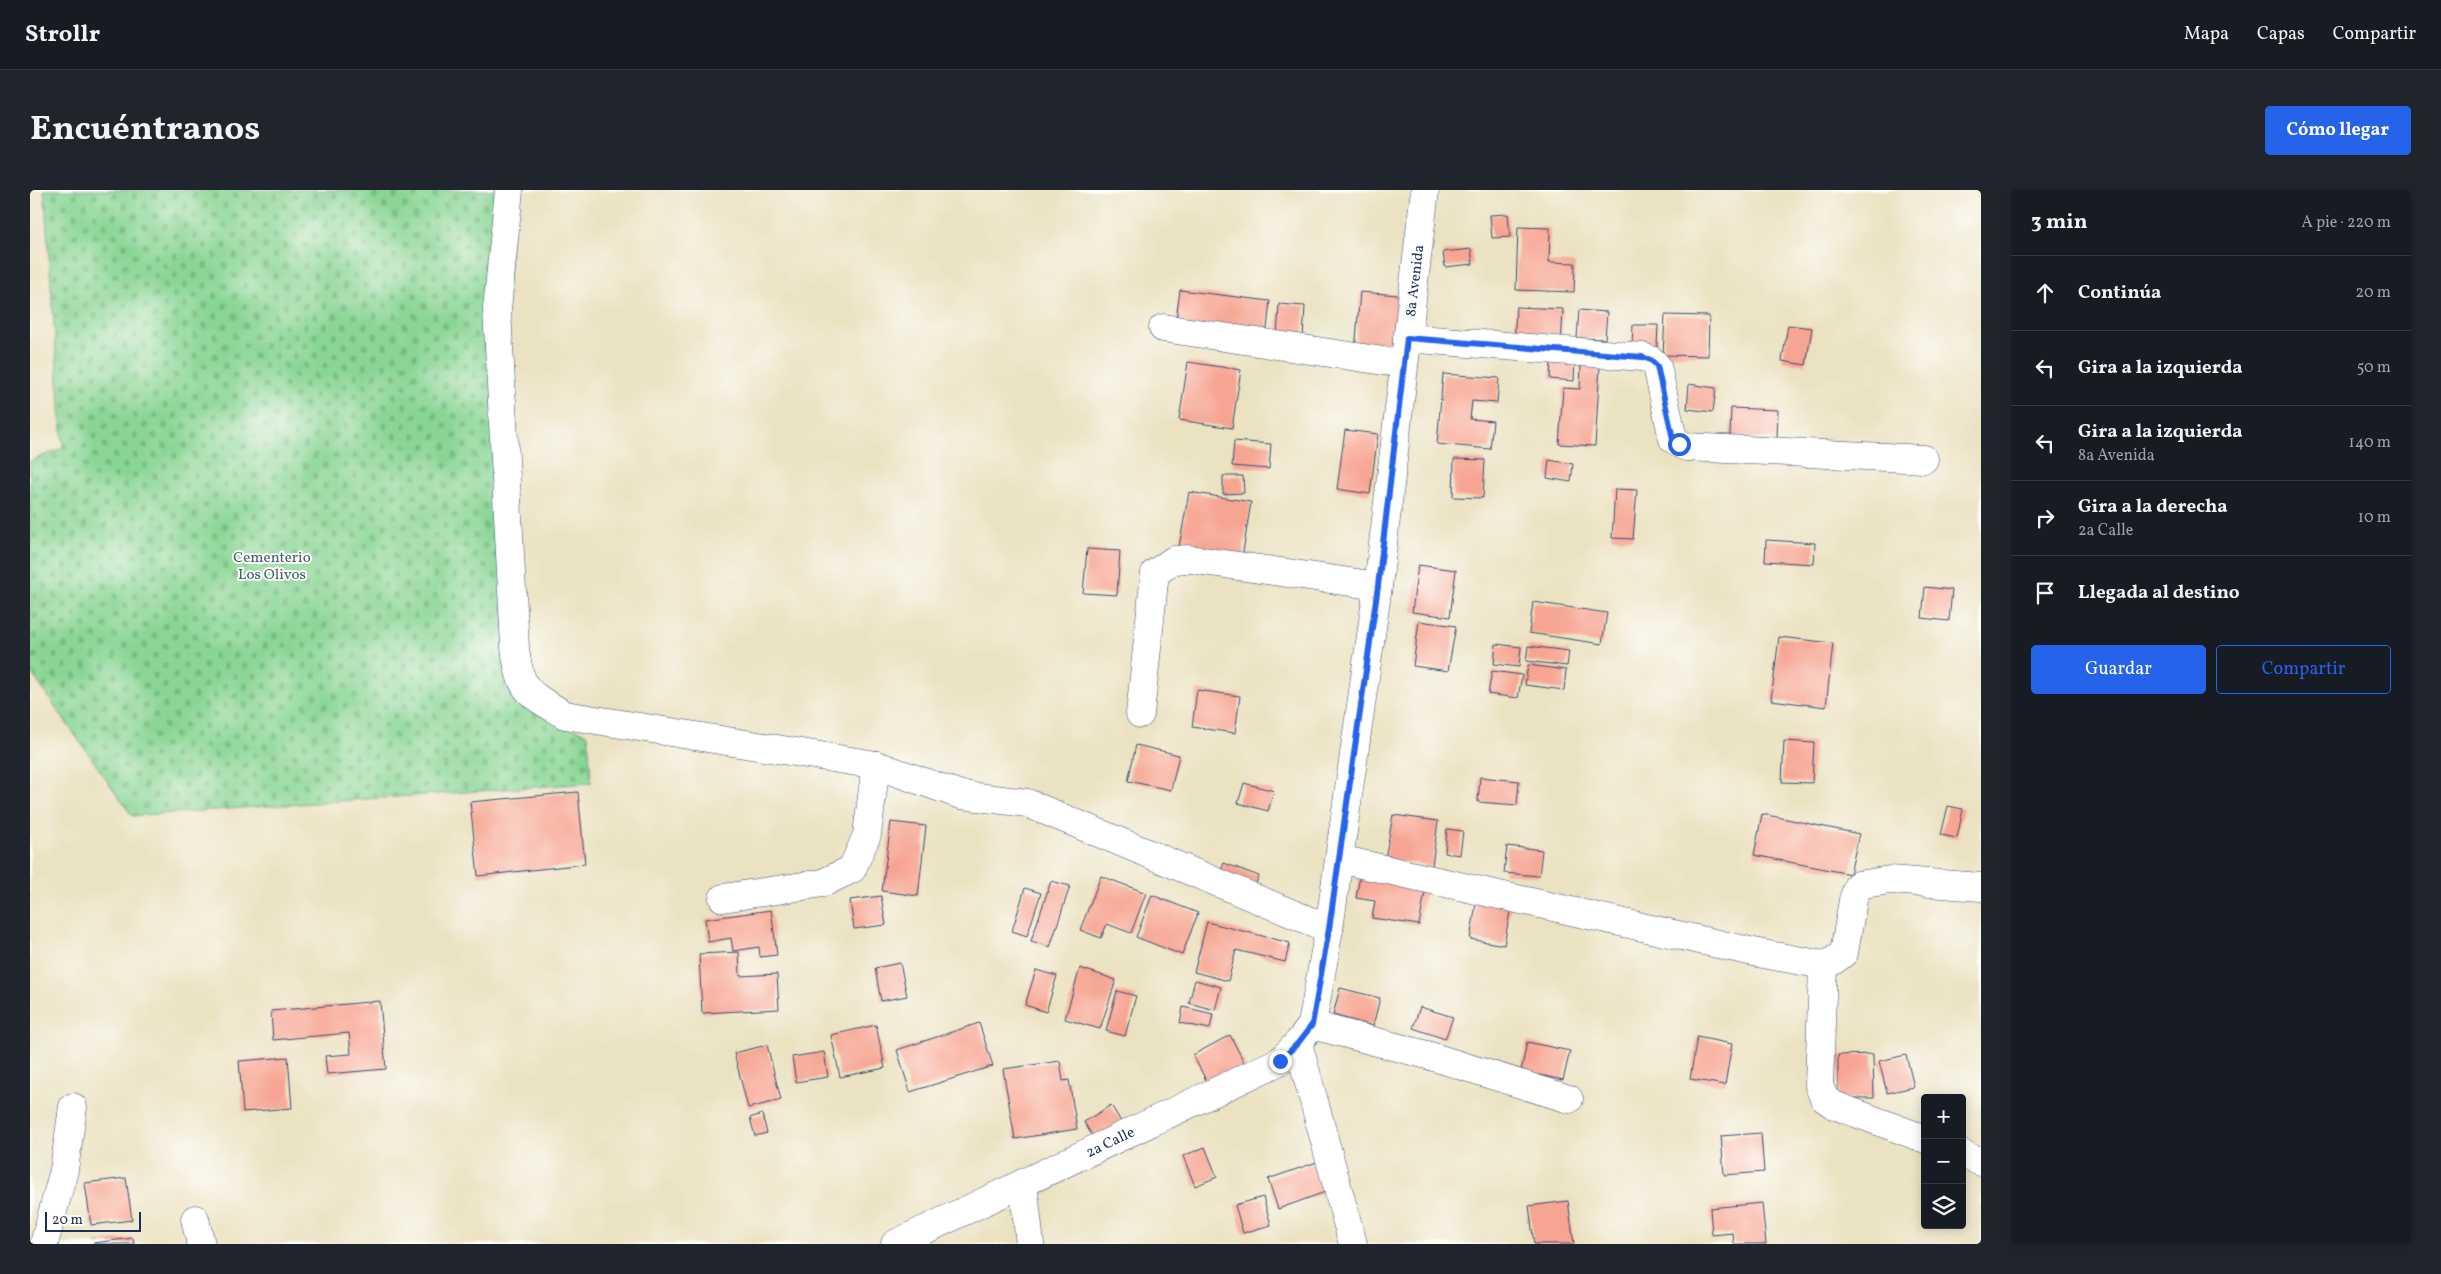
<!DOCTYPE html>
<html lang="es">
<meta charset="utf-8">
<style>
:root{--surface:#171b24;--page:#20242c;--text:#f1f3f6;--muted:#9ea1a6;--line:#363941;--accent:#2563eb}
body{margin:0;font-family:Vollkorn,serif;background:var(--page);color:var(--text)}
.controls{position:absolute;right:15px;bottom:15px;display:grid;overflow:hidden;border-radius:5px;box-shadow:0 2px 12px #0003}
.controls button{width:45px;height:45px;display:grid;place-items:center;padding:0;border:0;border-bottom:1px solid var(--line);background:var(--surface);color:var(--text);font:25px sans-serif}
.scale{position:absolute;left:15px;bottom:12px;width:96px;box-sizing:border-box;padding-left:5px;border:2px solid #1b2f5e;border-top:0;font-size:14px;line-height:18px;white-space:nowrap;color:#1b2f5e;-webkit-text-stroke:4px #fdfcf7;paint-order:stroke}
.stop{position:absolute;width:15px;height:15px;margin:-11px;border:4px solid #2563eb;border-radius:50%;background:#fff}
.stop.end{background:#2563eb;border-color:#fff;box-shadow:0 1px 5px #0008}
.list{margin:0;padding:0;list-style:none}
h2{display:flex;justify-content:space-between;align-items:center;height:65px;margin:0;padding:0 20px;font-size:21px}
h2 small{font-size:16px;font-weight:400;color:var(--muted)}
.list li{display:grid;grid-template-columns:32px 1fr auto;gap:15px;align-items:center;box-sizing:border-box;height:75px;padding:0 20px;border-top:1px solid var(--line)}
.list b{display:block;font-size:19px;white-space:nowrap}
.list p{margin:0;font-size:16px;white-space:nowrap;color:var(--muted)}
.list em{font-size:16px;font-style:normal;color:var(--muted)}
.actions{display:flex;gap:10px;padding:15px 20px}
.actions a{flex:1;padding:11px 0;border:1px solid var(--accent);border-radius:5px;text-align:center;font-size:18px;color:var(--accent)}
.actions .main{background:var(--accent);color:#fff}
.icon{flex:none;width:28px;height:28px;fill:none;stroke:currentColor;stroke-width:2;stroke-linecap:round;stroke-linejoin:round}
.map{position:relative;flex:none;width:1951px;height:1054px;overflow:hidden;border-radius:5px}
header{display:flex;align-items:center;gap:30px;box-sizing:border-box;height:70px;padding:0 25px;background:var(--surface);border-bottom:1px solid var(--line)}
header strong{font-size:24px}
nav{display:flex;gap:28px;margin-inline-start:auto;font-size:18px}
.intro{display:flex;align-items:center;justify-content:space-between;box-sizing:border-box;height:120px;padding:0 30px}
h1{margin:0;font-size:35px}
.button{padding:12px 22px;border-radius:5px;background:var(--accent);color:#fff;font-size:18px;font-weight:700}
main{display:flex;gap:30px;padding:0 30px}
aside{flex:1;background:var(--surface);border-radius:5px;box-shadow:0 2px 12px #0003}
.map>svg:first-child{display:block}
.cemetery{fill:url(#cemetery-stones);stroke:#528279}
.building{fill:#f7a593}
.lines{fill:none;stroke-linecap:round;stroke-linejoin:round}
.minor-casing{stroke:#3a4a6d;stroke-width:29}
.minor{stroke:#fff;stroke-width:28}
.route{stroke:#2563eb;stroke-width:6}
.labels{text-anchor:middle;stroke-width:4;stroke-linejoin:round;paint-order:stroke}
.street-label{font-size:15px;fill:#1b2f5e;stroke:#fdfcf7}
.park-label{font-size:15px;fill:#3c616e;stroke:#fdfcf7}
</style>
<header>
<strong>Strollr</strong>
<nav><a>Mapa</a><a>Capas</a><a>Compartir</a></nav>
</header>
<div class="intro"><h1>Encuéntranos</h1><a class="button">Cómo llegar</a></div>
<main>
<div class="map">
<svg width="1951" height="1054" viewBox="0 0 1951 1054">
<defs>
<pattern id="cemetery-stones" width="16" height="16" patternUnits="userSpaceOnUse" patternTransform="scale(1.25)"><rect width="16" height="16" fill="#89d694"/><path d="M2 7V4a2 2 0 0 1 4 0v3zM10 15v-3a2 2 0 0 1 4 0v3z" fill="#76b882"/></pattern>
</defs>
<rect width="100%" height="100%" fill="#fdfcf7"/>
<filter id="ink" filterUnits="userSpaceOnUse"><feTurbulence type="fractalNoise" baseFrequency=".02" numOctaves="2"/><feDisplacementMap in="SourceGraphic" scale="10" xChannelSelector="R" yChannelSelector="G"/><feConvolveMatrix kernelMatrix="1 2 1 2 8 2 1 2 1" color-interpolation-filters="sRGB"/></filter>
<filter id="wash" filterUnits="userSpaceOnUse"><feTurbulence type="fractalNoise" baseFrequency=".0096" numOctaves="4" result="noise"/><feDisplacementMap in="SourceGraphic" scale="20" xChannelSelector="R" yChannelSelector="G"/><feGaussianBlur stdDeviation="1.12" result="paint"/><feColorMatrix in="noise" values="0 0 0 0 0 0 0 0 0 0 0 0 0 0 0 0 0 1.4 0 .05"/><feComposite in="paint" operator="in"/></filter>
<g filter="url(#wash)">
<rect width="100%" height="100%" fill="#ebe2c1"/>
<path class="cemetery" d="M14,0H484L468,243L497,513L558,545L561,593L102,626L0,481V271L33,258Z"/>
<g id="blocks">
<path class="building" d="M1478,24L1480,47L1462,48L1460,25Z
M1488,37L1520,38L1519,72L1545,73L1544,102L1486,100Z
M1441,59L1443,74L1415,77L1413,62Z
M1150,100L1240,111L1236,148L1145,137Z
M1330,102L1369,105L1364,164L1325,161Z
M1249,114L1275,116L1273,148L1247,147Z
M1486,117L1533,119L1531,157L1484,155Z
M1549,120L1577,122L1575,149L1547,148Z
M1635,125L1679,126L1678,166L1633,165Z
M1603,135H1628L1627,157L1602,156Z
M1758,135L1782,138L1776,175L1752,171Z
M1521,169L1545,170L1544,191L1520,189Z
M1158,172L1211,180L1202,238L1149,230Z
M1551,174L1570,176L1565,256L1529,254L1533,198L1550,199Z
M1413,184L1469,188L1467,213L1442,211L1440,229L1463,231L1460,259L1407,254Z
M1659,194L1686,198L1683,222L1657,219Z
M1701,218L1748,220L1747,249L1700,246Z
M1315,240L1348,244L1340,304L1307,299Z
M1204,251L1241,254L1239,279L1202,276Z
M1424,269L1455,270L1453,308L1423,307Z
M1519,270L1543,274L1541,292L1517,288Z
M1193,286H1213L1214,303L1193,304Z
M1585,299L1607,300L1603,349L1582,348Z
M1159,302L1221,312L1212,368L1149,357Z
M1736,350L1785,353L1784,374L1735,371Z
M1057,359L1090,361L1087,405L1053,403Z
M1388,375L1426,380L1420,427L1382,422Z
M1895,397L1922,400L1919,431L1892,428Z
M1503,412L1577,423L1572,454L1499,443Z
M1389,431L1426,436L1418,481L1383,476Z
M1749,447L1803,453L1796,517L1741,510Z
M1466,454L1491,457L1489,477L1464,474Z
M1498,456L1539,461L1537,476L1496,471Z
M1498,475L1536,480L1534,500L1495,495Z
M1462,481L1492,485L1488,508L1458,504Z
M1167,500L1210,506L1205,543L1162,537Z
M1754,551L1784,553L1782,593L1752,592Z
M1106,555L1149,565L1141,600L1098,591Z
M1450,587L1489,591L1487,615L1448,612Z
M1214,593L1244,601L1238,621L1208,613Z
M548,602L555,674L448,686L440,612Z
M1918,616L1933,619L1927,648L1911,645Z
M1732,624L1829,644L1820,684L1724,665Z
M1363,625L1408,631L1402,676L1355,669Z
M861,632L896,636L888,706L852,701Z
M1417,639L1433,641L1430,665L1415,663Z
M1477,656L1512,660L1509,686L1474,683Z
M1194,673L1229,686L1222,703L1187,690Z
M1071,686L1116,703L1101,743L1077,734L1071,748L1050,740Z
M1330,686L1396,697L1389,735L1342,728L1345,711L1326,708Z
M1021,691L1040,696L1020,757L1001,751Z
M995,698L1011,703L997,746L982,741Z
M1122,705L1168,723L1152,765L1106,747Z
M851,706L856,735L824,739L820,710Z
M1447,709L1481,716L1474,755L1440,749Z
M741,720L747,765L730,767L729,757L703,761L701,748L678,752L675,729Z
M1177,732L1260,753L1255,772L1206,760L1198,791L1164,782Z
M709,762L710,786L747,784L749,819L672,823L669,764Z
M870,773L877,806L851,811L845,778Z
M1050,778L1086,790L1070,839L1035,829Z
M1006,780L1027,786L1016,822L995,815Z
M1165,790L1191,797L1185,820L1159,813Z
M1310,798L1350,808L1343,836L1303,825Z
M1087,801L1106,806L1095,846L1076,841Z
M350,811L356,879L297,884L295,866L321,864L319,843L243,850L241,821Z
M1153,817L1183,824L1180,839L1150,833Z
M1390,817L1423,827L1415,849L1383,838Z
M949,833L963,876L880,902L867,860Z
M846,835L855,878L810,887L801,845Z
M1200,845L1216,876L1179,896L1163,865Z
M1667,847L1702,854L1695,895L1660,889Z
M1497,852L1540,861L1533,890L1491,881Z
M737,855L751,910L718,918L704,863Z
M794,862L798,887L766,892L762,867Z
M1843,864L1844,908H1808V865Z
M1876,865L1884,897L1857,903L1849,871Z
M258,867L262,918L213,922L209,871Z
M1030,871L1033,891L1039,890L1047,939L985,949L973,879Z
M1081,915L1093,935L1066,952L1054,932Z
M732,924L737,943L725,946L720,928Z
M1731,943L1734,982L1694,985L1691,946Z
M1175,957L1187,987L1165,996L1153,966Z
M1287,972L1298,1001L1248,1019L1238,989Z
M96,988L102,1030L61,1035L55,993Z
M1233,1007L1241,1035L1213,1043L1205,1015Z
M1538,1011L1544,1054H1504L1499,1016Z
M1732,1013L1736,1054H1704L1703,1043L1682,1045L1680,1018Z
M103,1048L104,1054H63V1053Z"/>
</g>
</g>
<g filter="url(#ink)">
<use href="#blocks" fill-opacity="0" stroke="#3a4a6d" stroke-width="1"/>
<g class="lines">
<g class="minor-casing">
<g id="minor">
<path d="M479,0L467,119L485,457C490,502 498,503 535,525L846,575L931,605L997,613L1299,739"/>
<path d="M1133,138L1374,174"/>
<path d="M1377,148L1612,167L1621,170L1627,176L1643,249L1656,257L1894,269"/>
<path d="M1110,524L1125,383L1144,370L1159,369L1348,396"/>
<path d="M1309,669L1728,763L1793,775L1803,771L1814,763L1823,710L1828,695L1860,690L1951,697"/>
<path d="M693,708L793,693L822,679L837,645L846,575"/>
<path d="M1793,775L1789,896L1794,908L1804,915L1895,949"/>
<path d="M1282,835L1397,865L1539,909"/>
<path d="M1268,853L1323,1054"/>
<path d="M1932,964L1951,972"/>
<path d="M993,993L1000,1054"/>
<path d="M165,1029L171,1054"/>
<path d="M14,1054L34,980L43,917"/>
<path id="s1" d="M865,1054L1250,871L1268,853L1282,835L1299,739L1348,396L1395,0"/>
</g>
</g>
<use href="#minor" class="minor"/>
</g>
</g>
<g class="lines" filter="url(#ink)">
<path class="route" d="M1250,871L1268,853L1282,835L1299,739L1348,396L1377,148L1612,167L1621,170L1627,176L1643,249L1649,254"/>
</g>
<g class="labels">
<g class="street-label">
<text dy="5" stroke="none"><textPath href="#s1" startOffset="1226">8a Avenida</textPath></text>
<text dy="5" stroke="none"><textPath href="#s1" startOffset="238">2a Calle</textPath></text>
</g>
<g class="park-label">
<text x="242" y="372">Cementerio<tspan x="242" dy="17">Los Olivos</tspan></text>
</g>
</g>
</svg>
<div class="controls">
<button>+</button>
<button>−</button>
<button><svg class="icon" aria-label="layers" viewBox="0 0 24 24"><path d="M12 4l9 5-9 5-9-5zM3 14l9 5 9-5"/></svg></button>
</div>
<div class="scale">20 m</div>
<div class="stop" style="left:1649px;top:254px"></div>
<div class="stop end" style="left:1250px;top:871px"></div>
</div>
<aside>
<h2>3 min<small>A pie · 220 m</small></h2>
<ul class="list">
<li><svg class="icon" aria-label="ahead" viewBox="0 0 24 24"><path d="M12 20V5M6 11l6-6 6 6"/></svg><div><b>Continúa</b></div><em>20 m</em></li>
<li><svg class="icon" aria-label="left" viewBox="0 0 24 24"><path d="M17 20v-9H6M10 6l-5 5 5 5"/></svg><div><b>Gira a la izquierda</b></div><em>50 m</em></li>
<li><svg class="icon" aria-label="left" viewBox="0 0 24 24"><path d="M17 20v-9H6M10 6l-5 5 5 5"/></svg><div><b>Gira a la izquierda</b><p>8a Avenida</p></div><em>140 m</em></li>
<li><svg class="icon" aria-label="right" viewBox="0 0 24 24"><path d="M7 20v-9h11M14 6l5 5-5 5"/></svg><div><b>Gira a la derecha</b><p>2a Calle</p></div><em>10 m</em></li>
<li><svg class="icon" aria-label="arrive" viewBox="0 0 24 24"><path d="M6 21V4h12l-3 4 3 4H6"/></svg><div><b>Llegada al destino</b></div></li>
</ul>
<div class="actions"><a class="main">Guardar</a><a>Compartir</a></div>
</aside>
</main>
